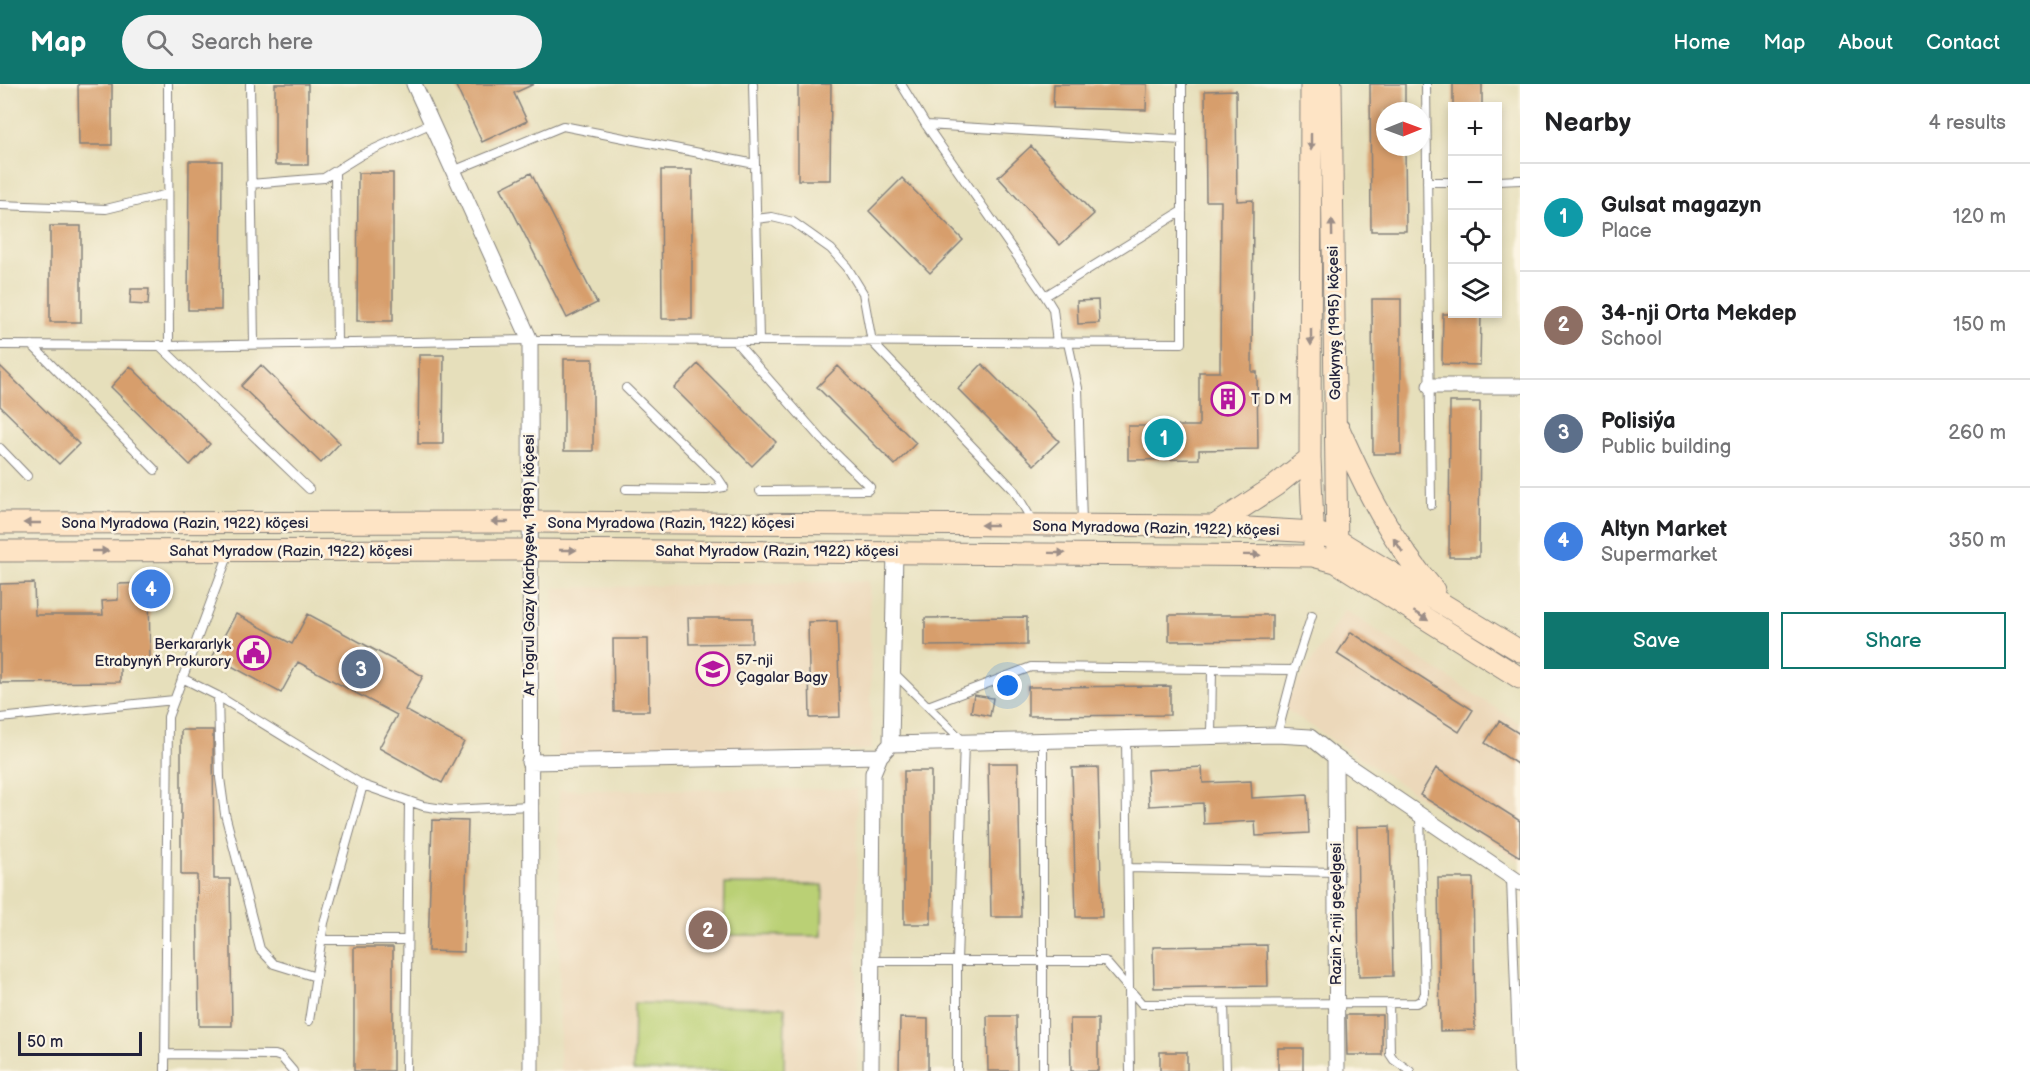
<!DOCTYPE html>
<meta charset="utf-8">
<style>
:root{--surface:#fff;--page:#f2f2f2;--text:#202124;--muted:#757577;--line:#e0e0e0;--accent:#0f766e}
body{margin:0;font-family:"Balsamiq Sans",sans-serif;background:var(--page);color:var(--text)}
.controls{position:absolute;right:18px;top:18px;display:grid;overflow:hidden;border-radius:0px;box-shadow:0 3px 9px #0003}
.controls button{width:54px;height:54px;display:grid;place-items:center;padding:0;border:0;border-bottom:2px solid var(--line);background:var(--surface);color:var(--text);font:30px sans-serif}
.compass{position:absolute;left:1376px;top:18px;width:54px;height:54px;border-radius:50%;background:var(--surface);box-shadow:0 3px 9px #0003;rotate:89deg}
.scale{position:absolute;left:18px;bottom:15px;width:124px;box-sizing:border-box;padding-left:6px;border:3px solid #22223b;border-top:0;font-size:16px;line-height:21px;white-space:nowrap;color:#22223b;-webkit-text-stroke:4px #fcf5e5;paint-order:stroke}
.you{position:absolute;left:1008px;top:602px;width:21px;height:21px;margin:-15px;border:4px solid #fff;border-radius:50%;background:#1a73e8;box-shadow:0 0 0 9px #1a73e833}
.badge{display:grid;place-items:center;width:39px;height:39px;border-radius:50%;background:var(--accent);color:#fff;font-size:20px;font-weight:700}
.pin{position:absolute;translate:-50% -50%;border:3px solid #fff;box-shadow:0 2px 6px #0006}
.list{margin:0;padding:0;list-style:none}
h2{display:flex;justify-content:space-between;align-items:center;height:78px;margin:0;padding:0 24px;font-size:26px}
h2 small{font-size:20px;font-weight:400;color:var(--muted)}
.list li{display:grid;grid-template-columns:39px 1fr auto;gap:18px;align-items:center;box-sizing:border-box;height:108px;padding:0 24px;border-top:2px solid var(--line)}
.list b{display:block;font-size:22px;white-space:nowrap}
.list p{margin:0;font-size:20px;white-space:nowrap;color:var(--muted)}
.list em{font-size:20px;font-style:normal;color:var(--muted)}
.actions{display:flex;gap:12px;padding:18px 24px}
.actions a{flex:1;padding:14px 0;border:2px solid var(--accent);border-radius:0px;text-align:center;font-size:21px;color:var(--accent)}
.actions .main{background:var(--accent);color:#fff}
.icon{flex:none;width:33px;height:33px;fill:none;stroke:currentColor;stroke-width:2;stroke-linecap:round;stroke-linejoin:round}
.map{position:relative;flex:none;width:1520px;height:987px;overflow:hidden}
header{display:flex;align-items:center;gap:36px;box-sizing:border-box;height:84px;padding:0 30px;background:var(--accent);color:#fff}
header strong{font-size:28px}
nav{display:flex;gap:33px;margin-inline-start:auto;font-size:21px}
.search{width:420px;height:54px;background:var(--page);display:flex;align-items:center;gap:15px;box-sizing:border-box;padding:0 21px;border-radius:33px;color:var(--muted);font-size:22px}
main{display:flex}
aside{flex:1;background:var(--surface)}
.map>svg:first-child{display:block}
.built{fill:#ecd8ba}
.green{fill:#bad074;stroke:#6e7958;stroke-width:1.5}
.building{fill:#d79e6c}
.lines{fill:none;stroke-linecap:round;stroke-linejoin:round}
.lane-casing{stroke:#84807b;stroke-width:10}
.street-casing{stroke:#84807b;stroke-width:17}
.secondary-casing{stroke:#84807b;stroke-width:23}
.lane{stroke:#fff;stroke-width:8}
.street{stroke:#fff;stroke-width:15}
.secondary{stroke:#fee4c5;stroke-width:21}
.oneway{fill:#9b8d87}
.labels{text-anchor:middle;stroke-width:5;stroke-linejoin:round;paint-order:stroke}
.street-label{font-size:15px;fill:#22223b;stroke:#fcf5e5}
.poi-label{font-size:15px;fill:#22223b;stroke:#fcf5e5;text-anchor:start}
</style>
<header>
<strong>Map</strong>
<div class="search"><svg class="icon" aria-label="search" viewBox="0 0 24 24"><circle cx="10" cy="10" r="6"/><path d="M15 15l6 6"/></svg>Search here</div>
<nav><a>Home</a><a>Map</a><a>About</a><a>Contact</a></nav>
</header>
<main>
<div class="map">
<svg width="1520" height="987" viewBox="0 0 1520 987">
<rect width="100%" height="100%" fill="#fcf5e5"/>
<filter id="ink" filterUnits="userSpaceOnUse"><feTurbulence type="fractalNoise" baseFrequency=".0167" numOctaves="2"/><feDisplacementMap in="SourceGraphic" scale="12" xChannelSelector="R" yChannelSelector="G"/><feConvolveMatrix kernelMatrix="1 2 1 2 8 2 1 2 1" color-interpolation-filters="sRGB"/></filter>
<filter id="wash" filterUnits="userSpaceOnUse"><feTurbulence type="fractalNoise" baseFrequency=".008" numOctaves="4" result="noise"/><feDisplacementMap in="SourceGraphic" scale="24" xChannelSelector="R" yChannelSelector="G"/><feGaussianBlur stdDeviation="1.35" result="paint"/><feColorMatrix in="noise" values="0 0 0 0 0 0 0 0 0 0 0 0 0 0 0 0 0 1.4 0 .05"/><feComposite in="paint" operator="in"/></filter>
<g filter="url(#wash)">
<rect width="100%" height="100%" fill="#e6dfbb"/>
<path class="built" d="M869,497L872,666L558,674L554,504Z
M1345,526L1520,640V778L1282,623Z
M857,705V987H560L559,706Z"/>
<path class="green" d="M725,800L823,801L822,852L724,851Z
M634,919L785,923L784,987H633Z"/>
<g id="blocks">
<path class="building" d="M78,0H112V61H79Z
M275,0H308V81H275Z
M455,0H534L514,9L527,37L482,58Z
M798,0H831L830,96H798Z
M1054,0H1147L1146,26L1053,24Z
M1370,0H1405V27H1385V63H1405L1406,147H1371Z
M1453,0H1482V22H1453Z
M1236,6L1237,117L1253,116L1252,288H1257L1258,365L1199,366V375L1128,376V342H1199V288H1220L1221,117H1206L1205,7Z
M1031,62L1094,130L1060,161L998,93Z
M189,77H222L221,226H188Z
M661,86H692V235H662Z
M358,89H393V237H357Z
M531,89L597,219L567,234L501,104Z
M902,94L963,156L930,189L869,127Z
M50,142H81V238H50Z
M131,205H149L148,221L130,220Z
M1372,215H1401V370H1373Z
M1098,216L1099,239L1078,240L1077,217Z
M1443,230H1481L1480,281L1442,280Z
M419,271H444L443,360H418Z
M564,275H593V367H564Z
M698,280L776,358L752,382L674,304Z
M982,280L1059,357L1034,381L958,305Z
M261,281L340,359L321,379L241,302Z
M0,282L79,360L59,380L0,322Z
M130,282L210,360L190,381L111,303Z
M838,282L916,359L895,381L817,303Z
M1450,318H1480L1479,473H1449Z
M34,499L35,531H103L102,517L118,516V500L149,499L150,579H120V598L0,599V500Z
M236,530L292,560L308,530L423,592L405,626L464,658L442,699L379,664L397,631L298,578L281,609L213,572Z
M1169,531H1272V556L1169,557Z
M1027,533V561L925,562V534Z
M688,534H752V559L689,560Z
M837,537L840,633L810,634L808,538Z
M1351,548L1473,626L1459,648L1337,570Z
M613,555H648L649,627H614Z
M1170,602V631L1028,632V603Z
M974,611L993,614L990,632L971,628Z
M1499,637L1520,650V682L1485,659Z
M181,646H213L214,795H230L232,942H199L197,791H181Z
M988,679H1018L1021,833H991Z
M1098,683L1102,833H1076L1072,684Z
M1202,683L1203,699L1251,697L1252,714L1307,711L1309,749L1256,752L1255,737L1204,740L1203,719L1149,722L1147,686Z
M1436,684L1520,737V773L1420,711Z
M904,687H931V840H904Z
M432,736L468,737L464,868L428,867Z
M1390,742L1393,892L1359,893L1357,743Z
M1438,794H1473L1475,946L1440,947Z
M1267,861L1268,902L1154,904L1153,863Z
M354,863H393V987H354Z
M1346,931H1382V971H1347Z
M987,932H1016L1017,987H988Z
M900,934L928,935V987H899Z
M1070,935H1098V987H1071Z
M1278,964H1303V987H1278Z
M1160,968H1187V987H1160Z"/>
</g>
</g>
<g filter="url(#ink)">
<use href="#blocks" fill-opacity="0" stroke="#84807b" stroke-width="1.5"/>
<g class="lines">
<g class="lane-casing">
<path id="lane" d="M168,0L169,262
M250,0L254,260
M753,0L755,80
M901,0L926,41L1045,212L1053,225L1057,259
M1426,0L1431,421
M926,41L1182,56
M453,87L563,42L755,80L759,257
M335,89L337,259
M1498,97L1520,96
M1427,98H1452
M250,100L324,94L361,71L432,39
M0,121L106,125L168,110
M756,135L772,133L793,138L831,165L847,183L863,209L872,258L1014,406L1033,438
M1045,212L1182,127
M735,257L822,356L870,403L868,406L760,407
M1068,259L1078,304L1082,439
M0,261L169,262L530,256L1182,259V0
M32,261L155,386
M159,261L309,405
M0,364L27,392
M626,405L707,406L724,403L718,394L626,304
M894,589L964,658L957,877V987
M182,594L218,612L363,701L423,722L450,726L529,722
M218,612L220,694L225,730L260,865L274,880L316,893
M928,622L1031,583L1294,586
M0,634L174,616
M1277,651L1294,586L1312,531
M1211,652L1212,585
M1126,654L1130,987
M1128,784L1336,788
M1511,794L1518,987
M321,856H406
M871,877H1105L1142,920L1416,919L1422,916L1425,909L1420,732
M1389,919L1390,970L1394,976L1410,987
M1224,920L1226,987
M309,937L324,839L363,701
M165,970L275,971L281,973L293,987
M165,987L168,633L229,469
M406,987L409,717
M1043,987V656"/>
</g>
<g class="street-casing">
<path id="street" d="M414,0L530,256L531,987
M1430,302H1520
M891,660L1277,651L1310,653L1335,673L1520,799
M1335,673L1337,987
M529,678L880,672
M871,987L873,689L880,672L891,660L895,467"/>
</g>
<g class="secondary-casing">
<path id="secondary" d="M1311,0L1310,374L1314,461
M1331,0L1337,469
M1339,345C1366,405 1390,456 1434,506
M0,439L529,438L1214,442L1315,448L1339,457L1520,567
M1214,442L1275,402L1310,374
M0,467L529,466L1313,472L1336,478L1520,594"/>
</g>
<use href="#lane" class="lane"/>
<use href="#street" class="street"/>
<use href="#secondary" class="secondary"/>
</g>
<defs><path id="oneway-solid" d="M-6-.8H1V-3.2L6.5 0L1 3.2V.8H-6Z" transform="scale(1.5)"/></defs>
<g class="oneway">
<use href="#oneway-solid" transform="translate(1311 58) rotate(90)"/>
<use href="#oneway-solid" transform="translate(1332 144) rotate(-91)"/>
<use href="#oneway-solid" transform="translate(1311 253) rotate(90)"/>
<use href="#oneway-solid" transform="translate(500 438) rotate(180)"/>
<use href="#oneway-solid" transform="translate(32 439) rotate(180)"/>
<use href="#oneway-solid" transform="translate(989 441) rotate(-180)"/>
<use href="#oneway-solid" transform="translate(1398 461) rotate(-123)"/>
<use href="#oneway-solid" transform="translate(568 466)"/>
<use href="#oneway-solid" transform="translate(100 467)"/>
<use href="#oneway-solid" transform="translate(1057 469) rotate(1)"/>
<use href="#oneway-solid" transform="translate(1252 471) rotate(1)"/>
<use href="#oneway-solid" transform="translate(1421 532) rotate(32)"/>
</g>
</g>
<defs>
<g id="building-ring" transform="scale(1.725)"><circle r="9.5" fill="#fcf5e5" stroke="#b5179e" stroke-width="1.5"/><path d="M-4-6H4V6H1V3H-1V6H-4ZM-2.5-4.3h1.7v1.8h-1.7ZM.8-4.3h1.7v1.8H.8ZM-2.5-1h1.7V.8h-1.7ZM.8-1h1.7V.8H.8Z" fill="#b5179e"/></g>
<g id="civic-ring" transform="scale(1.725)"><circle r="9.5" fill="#fcf5e5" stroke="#b5179e" stroke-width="1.5"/><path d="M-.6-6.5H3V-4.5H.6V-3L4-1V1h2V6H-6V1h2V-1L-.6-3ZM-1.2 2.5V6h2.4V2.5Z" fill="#b5179e"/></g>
<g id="school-ring" transform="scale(1.725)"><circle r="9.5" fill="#fcf5e5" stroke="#b5179e" stroke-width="1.5"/><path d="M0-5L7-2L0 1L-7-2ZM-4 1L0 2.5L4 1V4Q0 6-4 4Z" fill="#b5179e"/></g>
</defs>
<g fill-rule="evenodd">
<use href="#building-ring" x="1228" y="315"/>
<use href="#civic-ring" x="254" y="569"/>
<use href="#school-ring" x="713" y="585"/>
</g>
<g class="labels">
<g class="street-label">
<text transform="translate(1334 239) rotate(-91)" y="5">Galkynyş (1995) köçesi</text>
<text x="185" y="444">Sona Myradowa (Razin, 1922) köçesi</text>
<text x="671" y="444">Sona Myradowa (Razin, 1922) köçesi</text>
<text transform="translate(1156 444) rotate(1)" y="5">Sona Myradowa (Razin, 1922) köçesi</text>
<text x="291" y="472">Sahat Myradow (Razin, 1922) köçesi</text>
<text x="777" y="472">Sahat Myradow (Razin, 1922) köçesi</text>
<text transform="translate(529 481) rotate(-90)" y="5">Ar Togrul Gazy (Karbyşew, 1989) köçesi</text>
<text transform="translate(1336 830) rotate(-90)" y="5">Razin 2-nji geçelgesi</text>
</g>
<g class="poi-label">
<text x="1251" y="320">T D M</text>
<text x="231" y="565" text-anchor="end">Berkararlyk<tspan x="231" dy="17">Etrabynyň Prokurory</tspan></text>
<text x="736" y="581">57-nji<tspan x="736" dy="17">Çagalar Bagy</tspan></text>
</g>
</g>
</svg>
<div class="controls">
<button>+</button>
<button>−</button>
<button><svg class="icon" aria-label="locate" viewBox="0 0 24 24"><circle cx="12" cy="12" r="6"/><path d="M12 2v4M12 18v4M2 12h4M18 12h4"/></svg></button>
<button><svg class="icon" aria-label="layers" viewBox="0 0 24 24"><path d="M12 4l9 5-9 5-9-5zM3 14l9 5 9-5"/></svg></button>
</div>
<svg class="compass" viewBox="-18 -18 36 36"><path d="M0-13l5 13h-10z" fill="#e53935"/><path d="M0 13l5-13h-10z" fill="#757577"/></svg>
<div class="scale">50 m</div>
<div class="you"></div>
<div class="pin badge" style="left:1164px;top:354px;background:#0f9aa8">1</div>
<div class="pin badge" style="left:708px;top:846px;background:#8d6e63">2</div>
<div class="pin badge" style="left:361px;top:585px;background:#5c6f8a">3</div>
<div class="pin badge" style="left:151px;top:505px;background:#3f7fe0">4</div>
</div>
<aside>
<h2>Nearby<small>4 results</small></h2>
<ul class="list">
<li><span class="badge" style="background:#0f9aa8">1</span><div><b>Gulsat magazyn</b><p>Place</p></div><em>120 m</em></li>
<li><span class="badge" style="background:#8d6e63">2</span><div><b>34-nji Orta Mekdep</b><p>School</p></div><em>150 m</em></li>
<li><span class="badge" style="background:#5c6f8a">3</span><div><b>Polisiýa</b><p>Public building</p></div><em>260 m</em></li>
<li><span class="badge" style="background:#3f7fe0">4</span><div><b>Altyn Market</b><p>Supermarket</p></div><em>350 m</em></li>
</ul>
<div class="actions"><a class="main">Save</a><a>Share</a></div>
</aside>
</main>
